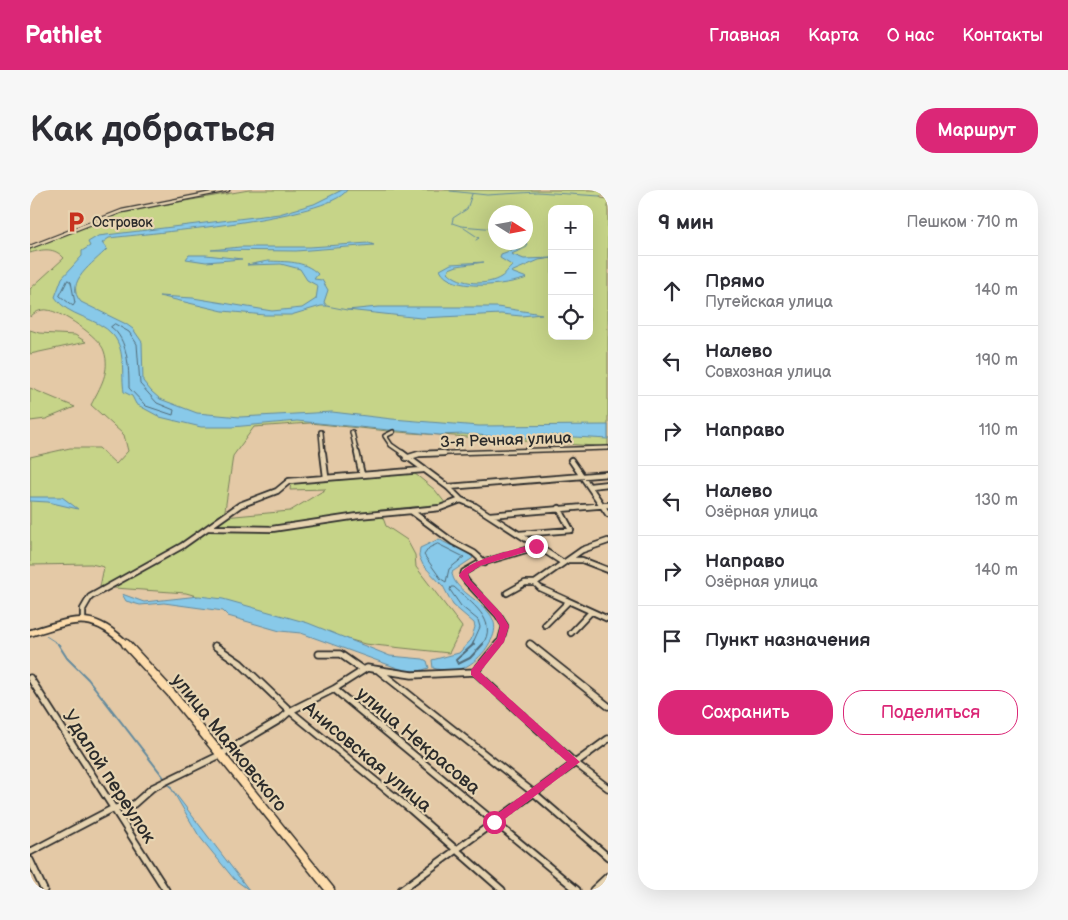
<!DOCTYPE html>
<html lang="ru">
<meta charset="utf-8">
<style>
:root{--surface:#fff;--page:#f7f7f7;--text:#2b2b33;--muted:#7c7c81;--line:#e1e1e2;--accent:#db2777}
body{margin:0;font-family:"Balsamiq Sans",sans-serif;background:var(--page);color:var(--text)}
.controls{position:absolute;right:15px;top:15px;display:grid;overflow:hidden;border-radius:10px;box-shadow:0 5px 20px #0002}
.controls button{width:45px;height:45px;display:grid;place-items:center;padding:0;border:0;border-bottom:1px solid var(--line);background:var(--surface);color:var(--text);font:25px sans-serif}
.compass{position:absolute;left:458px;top:15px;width:45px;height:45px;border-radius:50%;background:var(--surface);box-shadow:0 5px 20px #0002;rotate:101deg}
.stop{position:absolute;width:15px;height:15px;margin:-11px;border:4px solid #db2777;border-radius:50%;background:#fff}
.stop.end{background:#db2777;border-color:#fff;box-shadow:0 1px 5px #0008}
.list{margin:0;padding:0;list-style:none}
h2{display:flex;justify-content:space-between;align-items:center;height:65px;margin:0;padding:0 20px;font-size:21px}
h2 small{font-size:16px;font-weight:400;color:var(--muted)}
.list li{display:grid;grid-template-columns:32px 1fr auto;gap:15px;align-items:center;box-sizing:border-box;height:70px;padding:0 20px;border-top:1px solid var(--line)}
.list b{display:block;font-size:19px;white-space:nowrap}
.list p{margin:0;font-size:16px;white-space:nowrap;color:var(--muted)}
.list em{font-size:16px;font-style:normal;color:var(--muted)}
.actions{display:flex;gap:10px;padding:15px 20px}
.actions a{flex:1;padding:11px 0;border:1px solid var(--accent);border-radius:20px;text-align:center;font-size:18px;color:var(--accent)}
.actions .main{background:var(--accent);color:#fff}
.icon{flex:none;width:28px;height:28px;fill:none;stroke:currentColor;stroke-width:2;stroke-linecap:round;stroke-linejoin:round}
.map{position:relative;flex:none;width:578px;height:700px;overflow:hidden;border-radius:20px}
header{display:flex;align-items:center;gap:30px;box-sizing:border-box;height:70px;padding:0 25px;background:var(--accent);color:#fff}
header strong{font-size:24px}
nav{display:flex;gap:28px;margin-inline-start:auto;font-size:18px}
.intro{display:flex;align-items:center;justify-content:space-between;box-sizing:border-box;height:120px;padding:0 30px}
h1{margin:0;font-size:35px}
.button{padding:12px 22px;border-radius:20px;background:var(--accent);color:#fff;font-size:18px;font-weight:700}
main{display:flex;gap:30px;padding:0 30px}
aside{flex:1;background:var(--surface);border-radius:20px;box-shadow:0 5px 20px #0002}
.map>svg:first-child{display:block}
.green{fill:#c6d488;stroke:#78805a;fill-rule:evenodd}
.water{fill:#88c9e9;stroke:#638a9d}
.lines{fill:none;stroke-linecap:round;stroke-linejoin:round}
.shore-far1{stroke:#506a77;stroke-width:1}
.shore{stroke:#506a77;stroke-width:2}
.stream-far1{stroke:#638a9d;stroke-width:1}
.stream{stroke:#638a9d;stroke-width:2}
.minor-far3-casing{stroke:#2b2b2b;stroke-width:5}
.minor-far2-casing{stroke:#2b2b2b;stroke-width:6}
.minor-far1-casing{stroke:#2b2b2b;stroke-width:8}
.minor-casing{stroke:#2b2b2b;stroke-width:9}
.major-far1-casing{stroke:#2b2b2b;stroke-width:9}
.major-casing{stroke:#2b2b2b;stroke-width:11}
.minor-far3{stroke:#e7d4b1;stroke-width:2.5}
.minor-far2{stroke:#e7d4b1;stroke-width:3}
.minor-far1{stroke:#e7d4b1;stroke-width:4.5}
.minor{stroke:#e7d4b1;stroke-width:5.5}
.major-far1{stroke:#fddcac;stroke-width:5.5}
.major{stroke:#fddcac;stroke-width:8}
.route{fill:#db2777}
.labels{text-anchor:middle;stroke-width:4.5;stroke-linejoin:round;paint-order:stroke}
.far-poi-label{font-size:14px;fill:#2b2b2b;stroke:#e7d4b1;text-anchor:start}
.street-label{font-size:16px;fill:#2b2b2b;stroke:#e7d4b1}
.near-street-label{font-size:19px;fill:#2b2b2b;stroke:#e7d4b1}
</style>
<header>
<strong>Pathlet</strong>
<nav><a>Главная</a><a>Карта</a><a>О нас</a><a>Контакты</a></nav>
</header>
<div class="intro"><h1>Как добраться</h1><a class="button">Маршрут</a></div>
<main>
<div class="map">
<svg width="578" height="700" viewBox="0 0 578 700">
<rect width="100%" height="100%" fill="#e4c9a6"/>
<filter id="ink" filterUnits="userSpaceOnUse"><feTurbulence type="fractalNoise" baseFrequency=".02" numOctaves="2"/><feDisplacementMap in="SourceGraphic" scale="10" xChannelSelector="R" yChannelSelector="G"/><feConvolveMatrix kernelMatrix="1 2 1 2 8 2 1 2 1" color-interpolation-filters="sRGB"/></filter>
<g filter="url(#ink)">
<path class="green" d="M219,0H578V5L570,6L571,8L578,9V257L368,242L280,233L224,237L203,266L194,327L260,321L296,299L260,300L261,292L384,283L405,300L416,314L350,320L356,336L377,350L385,365L386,377L432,437L419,463L335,454L156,403L70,397L74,377L61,374L0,375V267L40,258H69L86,274L98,261L94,245L61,215C70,197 81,181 74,161C70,147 31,121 17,120C10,119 4,123 0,127V99L34,68C24,57 13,59 0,63V59L91,22ZM522,19H559V146H522ZM466,22H496V52H466Z
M0,140L9,143L45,145L56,152L0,164Z
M0,198L45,217L16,229L0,231Z"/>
<path class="water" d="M312,0H317C298,29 120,43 79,48L72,53L77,59C64,73 33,92 51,112L96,134L103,139L112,152L113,191L121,201L130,209L167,223L210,227L302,222L362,229L449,236L578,235V249L512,245L502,249L433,244L410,245L267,231L202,237H171L130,227L106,214L102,206L94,202C91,184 96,160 83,145C68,127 37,127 25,107L32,88L52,66V61L60,56L58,52L68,46L249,24L284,14Z
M339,53L344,55L266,61L181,60L210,57H280Z
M482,60H491L481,64L494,69L522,68L509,70L481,82L497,88C478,95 420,103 410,80L421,74L454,72L427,76L419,79L418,82C430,95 457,96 471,87C476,84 477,79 483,76L470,68L471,64Z
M159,65H176L212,69L176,72L156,69Z
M238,71C256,72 274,70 288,84L284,89L292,90L298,100L294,112L297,116H291L261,125H235L193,121L129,106L163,108L242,121L272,118L286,109L288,96L277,90L270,79L251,74L217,75Z
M348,117H467L512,124L491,126L471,124L391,128L317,120Z
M0,307H32L48,319L18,312L0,311Z
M409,349C420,357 435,358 443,368L422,382C423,408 483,417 459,454C454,463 446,471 437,476C428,482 413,481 403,478L402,470L429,463L441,450L445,437L444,433L423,415L413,396L393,375L389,366L390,358Z
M92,404L114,412L169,406L193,409L278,433L360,466L393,469L397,471L399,478L389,481L373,480L271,443L250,441L198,426L193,421L134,413L110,415L96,411Z
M141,598L219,700L204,689L169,646Z"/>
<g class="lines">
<path class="shore-far1" d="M38,90L41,92L45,113L43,116L30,106Z
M85,134L99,142L107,154L110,194L127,213L144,220L143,225L116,216L99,198C99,178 98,149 81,137Z
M408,354L434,367L419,379L416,392L411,389L394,365L399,358Z
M442,455L450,437L448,430L431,416L420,400L421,397H424C440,412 470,431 452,455"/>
<path class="shore" d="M444,454L426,470L428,474L440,468L453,454"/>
<path class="stream-far1" d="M420,1L457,5L507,2L570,6
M442,4L437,19L423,28L422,33L431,36L466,39
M434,38L449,48L446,50
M491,60L497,57L496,50
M297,116L317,120
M16,446L30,455"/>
<path class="stream" d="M28,454L37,468L58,489L135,589
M137,592L141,598"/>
<g class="minor-far3-casing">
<path id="minor-far3" d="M0,57L92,21L198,0"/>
</g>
<g class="minor-far2-casing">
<path id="minor-far2" d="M291,242L293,264
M322,242L327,264
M363,242L355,246L361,255L374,264
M388,264L578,258"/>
</g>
<g class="minor-far1-casing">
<path id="minor-far1" d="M293,263L296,287
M327,263L332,285
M372,263L418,297L431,310L445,316L532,372
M376,268L389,264L414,263
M541,270L578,324
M560,296L578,294
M418,297L578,284
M431,310L410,318L381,321L423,352L444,363L455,373
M460,325L578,315
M179,338L242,339L328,326L381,321
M489,344L541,340L529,318
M539,370H552L578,380
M505,393L510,398L578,429
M477,403L495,393H505L552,360L578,351
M53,431V419L60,407L152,356L210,315L247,301L259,291L393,280
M515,435L538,412
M541,443L561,422
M500,454L502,455
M467,455L471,450L475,436L468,425L437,392L433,386L434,382L448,374L506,357"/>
</g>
<g class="minor-casing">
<path id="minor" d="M500,454L578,516
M185,456L210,473L260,521L381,620L472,700
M289,464H310L333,480
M348,480L505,604L578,667
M445,482L544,572L578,598
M0,488L136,700
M304,499L547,700
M0,662L82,619L104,614L122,598L190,565L251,529L260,521L304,499L337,478L382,485L445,482L468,454
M0,670L14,700
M371,700L578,549
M563,700L578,686"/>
</g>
<g class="major-far1-casing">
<path id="major-far1" d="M0,443C44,430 60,419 97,455"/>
</g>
<g class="major-casing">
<path id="major" d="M96,454L141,503L300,700"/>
</g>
<use href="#minor-far3" class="minor-far3"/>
<use href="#minor-far2" class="minor-far2"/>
<use href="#minor-far1" class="minor-far1"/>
<use href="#minor" class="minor"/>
<use href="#major-far1" class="major-far1"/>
<use href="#major" class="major"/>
</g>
</g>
<path class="route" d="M506,354L509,355V358L450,376L438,384L440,390L471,423L479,436L474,452L450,482L550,572L464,637L460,636V629L537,572L441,485V480L467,449L470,436L465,427L429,386C434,370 490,358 506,354Z"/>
<defs>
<g id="parking-bare" transform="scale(1.725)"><path d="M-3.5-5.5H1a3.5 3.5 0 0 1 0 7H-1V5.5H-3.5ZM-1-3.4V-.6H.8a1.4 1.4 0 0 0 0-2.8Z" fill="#c8321e" stroke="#e7d4b1" stroke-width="2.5" paint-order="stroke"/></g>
</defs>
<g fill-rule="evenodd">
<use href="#parking-bare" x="46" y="32"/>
</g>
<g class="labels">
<g class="far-poi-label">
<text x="62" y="37">Островок</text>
</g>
<g class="street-label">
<text transform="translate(476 249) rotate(-2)" y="6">3-я Речная улица</text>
</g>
<g class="near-street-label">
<text transform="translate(389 550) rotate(40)" y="7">улица Некрасова</text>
<text transform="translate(200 552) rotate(51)" y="7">улица Маяковского</text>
<text transform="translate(338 566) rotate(40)" y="7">Анисовская улица</text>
<text transform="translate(80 586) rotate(57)" y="7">Удалой переулок</text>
</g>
</g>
</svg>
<div class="controls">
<button>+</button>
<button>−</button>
<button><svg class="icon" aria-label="locate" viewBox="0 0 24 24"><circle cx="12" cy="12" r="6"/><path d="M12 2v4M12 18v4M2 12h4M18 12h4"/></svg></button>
</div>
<svg class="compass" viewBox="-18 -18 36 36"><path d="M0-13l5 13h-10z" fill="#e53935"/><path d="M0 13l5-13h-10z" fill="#7c7c81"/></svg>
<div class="stop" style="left:464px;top:632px"></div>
<div class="stop end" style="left:506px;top:356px"></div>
</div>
<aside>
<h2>9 мин<small>Пешком · 710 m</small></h2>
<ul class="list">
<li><svg class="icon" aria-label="ahead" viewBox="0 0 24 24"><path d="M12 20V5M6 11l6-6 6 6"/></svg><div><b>Прямо</b><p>Путейская улица</p></div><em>140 m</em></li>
<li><svg class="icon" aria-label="left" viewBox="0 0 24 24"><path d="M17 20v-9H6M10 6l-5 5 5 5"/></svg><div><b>Налево</b><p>Совхозная улица</p></div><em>190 m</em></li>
<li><svg class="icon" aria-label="right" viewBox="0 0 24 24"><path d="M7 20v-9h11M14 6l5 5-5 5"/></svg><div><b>Направо</b></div><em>110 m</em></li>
<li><svg class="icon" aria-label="left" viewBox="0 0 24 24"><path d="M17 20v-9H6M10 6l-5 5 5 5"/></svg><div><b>Налево</b><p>Озёрная улица</p></div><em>130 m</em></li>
<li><svg class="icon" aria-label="right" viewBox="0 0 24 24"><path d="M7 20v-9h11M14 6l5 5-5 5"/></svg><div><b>Направо</b><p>Озёрная улица</p></div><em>140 m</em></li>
<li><svg class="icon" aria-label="arrive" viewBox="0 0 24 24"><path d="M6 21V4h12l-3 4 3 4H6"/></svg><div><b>Пункт назначения</b></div></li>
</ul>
<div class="actions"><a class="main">Сохранить</a><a>Поделиться</a></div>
</aside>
</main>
